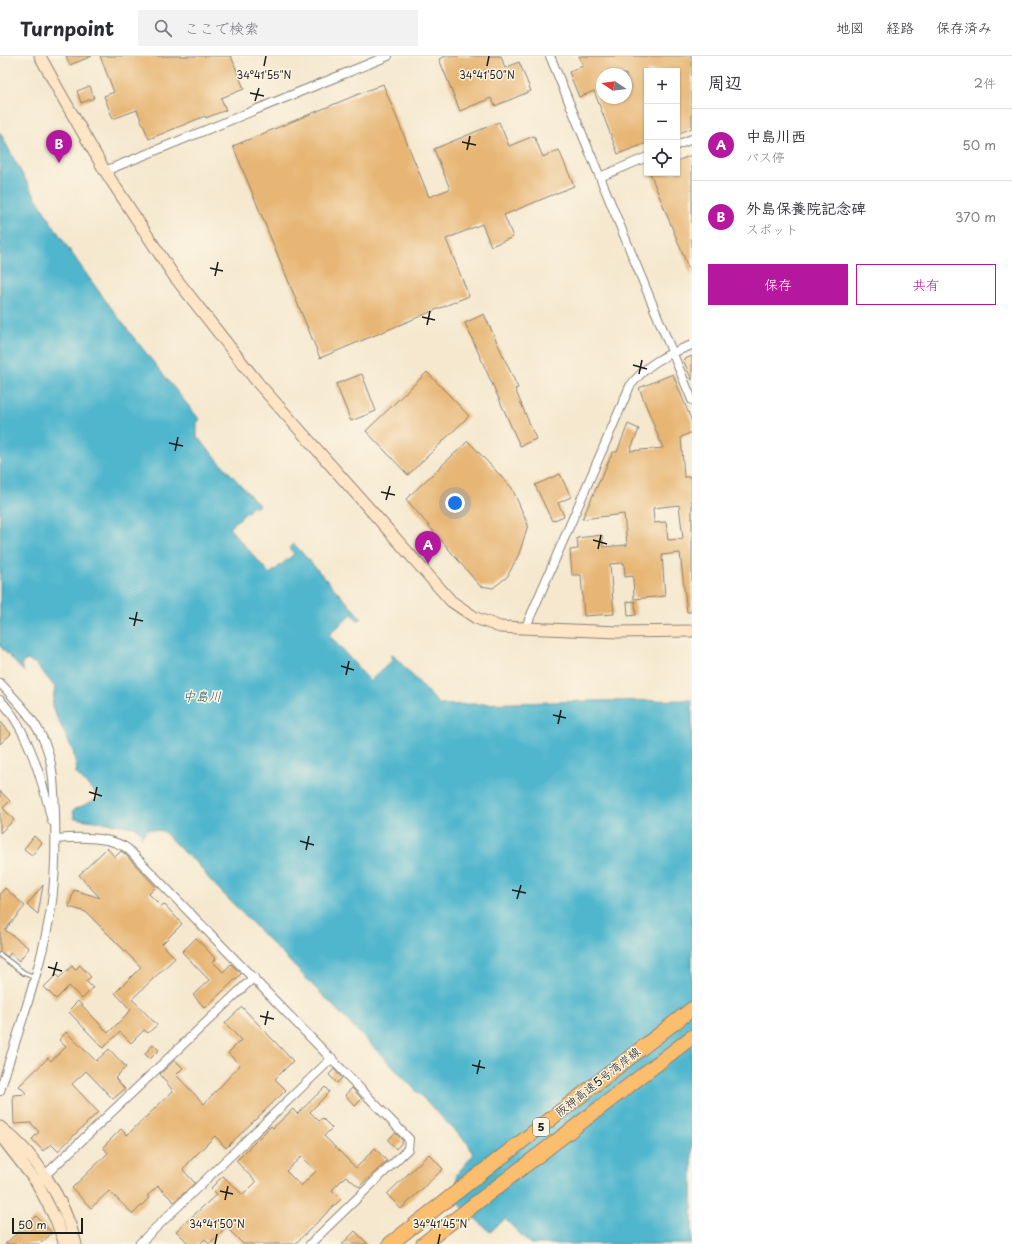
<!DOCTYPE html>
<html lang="ja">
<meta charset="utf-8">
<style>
:root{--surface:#fff;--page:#f2f2f3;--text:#2b2b33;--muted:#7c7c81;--line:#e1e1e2;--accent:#b5179e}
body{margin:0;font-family:"Playpen Sans","Klee One",sans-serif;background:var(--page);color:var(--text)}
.controls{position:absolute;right:12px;top:12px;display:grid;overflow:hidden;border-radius:0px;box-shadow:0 1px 3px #0004}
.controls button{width:36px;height:36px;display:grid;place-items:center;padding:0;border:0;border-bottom:1px solid var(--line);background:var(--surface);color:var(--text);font:20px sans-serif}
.compass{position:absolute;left:596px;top:12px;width:36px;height:36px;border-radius:50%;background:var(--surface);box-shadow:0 1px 3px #0004;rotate:283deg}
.scale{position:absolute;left:12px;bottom:10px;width:71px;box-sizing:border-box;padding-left:4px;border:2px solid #1c1c1c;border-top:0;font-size:11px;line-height:14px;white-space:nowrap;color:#1c1c1c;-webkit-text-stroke:3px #fcf5e5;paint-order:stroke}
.you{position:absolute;left:455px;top:447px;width:14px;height:14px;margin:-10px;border:3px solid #fff;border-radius:50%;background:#1a73e8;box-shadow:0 0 0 6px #1a73e833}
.badge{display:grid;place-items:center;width:26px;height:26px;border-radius:50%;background:var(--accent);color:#fff;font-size:13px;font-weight:700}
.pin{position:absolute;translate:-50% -33px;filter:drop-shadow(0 1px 2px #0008)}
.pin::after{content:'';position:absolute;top:21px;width:14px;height:12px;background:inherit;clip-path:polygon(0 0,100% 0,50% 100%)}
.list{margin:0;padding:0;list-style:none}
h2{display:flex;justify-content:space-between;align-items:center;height:52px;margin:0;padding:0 16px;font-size:17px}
h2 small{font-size:13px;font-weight:400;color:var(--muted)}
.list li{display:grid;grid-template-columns:26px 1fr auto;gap:12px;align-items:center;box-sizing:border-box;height:72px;padding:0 16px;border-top:1px solid var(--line)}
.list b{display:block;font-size:15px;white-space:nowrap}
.list p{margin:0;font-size:13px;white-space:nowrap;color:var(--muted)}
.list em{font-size:13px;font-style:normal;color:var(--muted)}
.actions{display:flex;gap:8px;padding:12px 16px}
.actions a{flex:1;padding:9px 0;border:1px solid var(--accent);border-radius:0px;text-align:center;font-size:14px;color:var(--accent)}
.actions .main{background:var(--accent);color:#fff}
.icon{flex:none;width:22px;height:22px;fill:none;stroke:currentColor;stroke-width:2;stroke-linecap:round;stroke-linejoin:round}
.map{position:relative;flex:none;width:692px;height:1188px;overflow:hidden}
header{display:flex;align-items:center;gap:24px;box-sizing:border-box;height:56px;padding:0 20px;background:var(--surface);border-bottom:1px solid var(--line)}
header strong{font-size:19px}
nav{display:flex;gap:22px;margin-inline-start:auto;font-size:14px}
.search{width:280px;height:36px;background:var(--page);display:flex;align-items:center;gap:10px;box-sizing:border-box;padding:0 14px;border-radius:0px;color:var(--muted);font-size:15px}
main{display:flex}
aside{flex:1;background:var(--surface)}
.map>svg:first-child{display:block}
.water{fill:#4fb6cd;stroke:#366974}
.building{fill:#e7b674;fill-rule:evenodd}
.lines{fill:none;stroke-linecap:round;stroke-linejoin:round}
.lane-casing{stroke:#888276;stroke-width:6}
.street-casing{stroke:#888276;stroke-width:10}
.secondary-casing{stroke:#888276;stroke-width:13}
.highway-casing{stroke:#888276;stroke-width:16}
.lane{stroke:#fff;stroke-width:4}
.street{stroke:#fff;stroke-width:8}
.secondary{stroke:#fde5c5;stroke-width:11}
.highway{stroke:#fbbd6e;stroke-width:14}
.ticks{fill:none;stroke:#1c1c1c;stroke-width:1.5}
.labels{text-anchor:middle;stroke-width:3;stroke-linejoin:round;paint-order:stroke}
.shield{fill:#fcf5e5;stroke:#5f5d58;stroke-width:1}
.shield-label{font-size:11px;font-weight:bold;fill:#1c1c1c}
.street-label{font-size:12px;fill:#1c1c1c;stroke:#fcf5e5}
.water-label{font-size:13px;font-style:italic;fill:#305a63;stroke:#fcf5e5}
.ticks-label{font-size:10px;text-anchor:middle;fill:#1c1c1c;stroke:#fcf5e5;stroke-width:3;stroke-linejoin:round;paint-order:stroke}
</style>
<header>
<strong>Turnpoint</strong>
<div class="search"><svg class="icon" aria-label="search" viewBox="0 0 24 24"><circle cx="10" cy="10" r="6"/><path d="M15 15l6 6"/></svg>ここで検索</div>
<nav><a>地図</a><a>経路</a><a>保存済み</a></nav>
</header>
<main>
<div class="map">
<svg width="692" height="1188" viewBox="0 0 692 1188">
<rect width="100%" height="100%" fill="#fcf5e5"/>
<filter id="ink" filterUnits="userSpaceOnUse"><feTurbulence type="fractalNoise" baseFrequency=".025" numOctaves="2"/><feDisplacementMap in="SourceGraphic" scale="8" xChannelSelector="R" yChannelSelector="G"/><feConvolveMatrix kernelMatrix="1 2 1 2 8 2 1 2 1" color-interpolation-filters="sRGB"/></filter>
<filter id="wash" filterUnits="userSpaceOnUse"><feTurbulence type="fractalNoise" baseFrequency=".012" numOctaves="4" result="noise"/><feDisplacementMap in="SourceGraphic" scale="16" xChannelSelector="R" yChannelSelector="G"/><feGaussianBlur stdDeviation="0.9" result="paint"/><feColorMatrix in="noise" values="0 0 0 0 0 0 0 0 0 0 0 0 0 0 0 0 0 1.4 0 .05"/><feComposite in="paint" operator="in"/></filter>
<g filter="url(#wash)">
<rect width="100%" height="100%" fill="#f5e8cf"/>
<path class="water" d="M0,76C52,182 126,273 200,364L197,366V381L259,449L256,452L254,450L229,472L270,518L294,498L290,492L294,488L361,562L358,565L352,558L329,579L370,625L393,604L390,601L393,599L440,649L589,645L692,644V1188H530L505,1163L490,1176L457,1146V1118L473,1099L469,1089L210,824L197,807L184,797L163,775L148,773L140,782L142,778L135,771L74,762L73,754L100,742L75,716L77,715L73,695L52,651L55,631L35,607L27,604L21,608L24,616L0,590Z"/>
<g id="blocks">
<path class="building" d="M66,0H92L70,9Z
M100,0H231L244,33L221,42L226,54L206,62L205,60L149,83L137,54L113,63L104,40L114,36Z
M446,0H501L505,12L519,6L531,35L495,50L491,42L460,55L439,3Z
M579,0H692V72L677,78V15H647V87L618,98L594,35L579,41L569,16L583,10ZM602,18H626V42H602Z
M383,28L429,141L450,133L434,93L499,66L509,90L534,80L543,101L559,94L574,130L504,159L513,181L491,190L482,168L446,183L469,240L320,302L233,90Z
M90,30L94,42L81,47L77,35Z
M692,99V221L650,117H677V105Z
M484,258L518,332L515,333L536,383L520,390L465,267Z
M692,300V324L683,304Z
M427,316L469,360L408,419L366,375Z
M362,318L376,355L351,365L336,328Z
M673,318L692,366V376L681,381L684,421H692V556H687L680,497L662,499L665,540L634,543L633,520L625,521L624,507L610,508L614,558L584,560L581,519H572L570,494L578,493L577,482L602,479L603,491L627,489L624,458L582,463L613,396H617L628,368L639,373L630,395L663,392L639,332ZM679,449L683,483L668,484L666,466L654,467L653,452Z
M468,385L512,432L528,469L519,498L507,521L493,532L480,530L406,443Z
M560,418L571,441L558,447L564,460L552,465L535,429Z
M635,545L636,559L628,560L627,546Z
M0,665L11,678L0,688Z
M0,735L10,745L3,752L14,764L0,777Z
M34,780L42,787L32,799L24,793Z
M107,792L115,801L121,795L124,797L156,831L149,838L161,850L164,848L182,868L162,888L175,902L132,943L157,969L148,977L144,974L131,987L120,976L103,992L68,955L78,945L108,977L131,954L115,937L141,911L86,856L69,851L74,834L100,842L79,819Z
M43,829L38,858L27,849Z
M5,832L25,850L5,874L29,892L19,905L10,897L8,901L0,896V838Z
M196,882L216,903L213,906L223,916L231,908L241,918L205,952L193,939L209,924L182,896Z
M80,909L91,921L86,925L93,932L82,943L69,930L56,943L44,931L56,919L59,922L72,910L75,914Z
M242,951L293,1005L275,1023L286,1034L226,1092L215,1080L190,1105L183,1114L195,1127L174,1146L158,1130L147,1140L149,1142L133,1158L109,1135L91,1152L72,1132L108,1097L103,1091L121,1073L127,1079L173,1035L160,1018L175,1004L183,1012L176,1019L204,1048L240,1009L228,997L241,984L225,967Z
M66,976L96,1005L109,993L126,1011L115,1022L125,1033L113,1043L86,1015L72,1028L98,1056L58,1095L51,1088L43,1095L32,1083L39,1076L31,1067L14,1068L13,1039L27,1038L19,1030L48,1002L51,1005L66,991L59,984Z
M153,988L159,994L150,1003L145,998Z
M334,1013L342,1022L337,1027L329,1019Z
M325,1031L329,1036L310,1056L319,1065L322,1062L332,1072L324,1080L356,1112L375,1092L387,1105L359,1131L346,1120L332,1134L341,1143L295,1188H243L226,1171L209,1188L205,1183L200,1188H189L176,1175L217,1138L211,1132L223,1120L243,1139L256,1126L236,1105L271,1070L273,1072L293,1053L297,1058ZM301,1101L316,1115L301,1130L286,1115Z
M352,1032L362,1043L355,1050L345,1039Z
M395,1077L403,1085L396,1093L388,1084Z
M429,1098L443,1113L401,1153L387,1138Z
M36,1160L52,1177L40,1188H5Z
M355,1175L368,1188H342Z"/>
</g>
</g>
<g filter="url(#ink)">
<use href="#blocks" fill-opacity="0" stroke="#888276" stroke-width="1"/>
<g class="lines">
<g class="lane-casing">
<path id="lane" d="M0,899L24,917L34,921"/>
</g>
<g class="street-casing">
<path id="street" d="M550,0L692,344
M677,89L692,83
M105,115L388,0
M600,121L647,101
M525,573L630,330C648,307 665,299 692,289
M0,627C18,646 36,664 46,690C54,711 54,736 55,758C56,793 56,829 49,864C38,922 17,978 0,1035
M0,644C28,672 43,727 52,765
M56,783C77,781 110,780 128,793L409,1083L408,1093L310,1188
M41,1123L254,921
M139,1188L332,1002"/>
</g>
<g class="secondary-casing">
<path id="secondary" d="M40,0L59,35L105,115L174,220L258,327L451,545L476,562L500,571L618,576L692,575
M0,1071C37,1099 64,1143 76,1188
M0,1079L37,1127L56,1164L65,1188"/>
</g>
<g class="highway-casing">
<path id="highway" d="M390,1188L692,953
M423,1188L692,981"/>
</g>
<use href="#lane" class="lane"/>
<use href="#street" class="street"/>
<use href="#secondary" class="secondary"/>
<use href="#highway" class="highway"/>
</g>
</g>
<path class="ticks" d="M264,10L266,0M487,10L489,0M250,37L264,40M255,45L259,32M462,86L476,89M467,94L470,80M210,212L223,215M215,220L218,206M422,261L435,264M427,269L430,255M633,309L647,313M639,318L642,304M169,387L183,390M175,395L178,381M381,436L395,439M386,444L390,430M593,484L607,488M598,493L601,479M129,562L143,565M134,570L137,556M341,610L354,614M346,619L349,605M553,659L566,662M558,668L561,654M89,736L102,740M94,745L97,731M300,785L314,789M306,794L309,780M512,834L526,837M517,843L521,829M48,911L62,915M53,920L57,906M260,960L274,963M265,969L268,955M472,1009L485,1012M477,1018L480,1004M220,1135L233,1138M225,1144L228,1130M215,1188L217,1178M438,1188L440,1178"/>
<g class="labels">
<rect class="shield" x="533" y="1062" width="16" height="18" rx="3"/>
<g class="shield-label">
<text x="541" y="1075">5</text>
</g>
<g class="street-label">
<text transform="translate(598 1026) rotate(-38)" y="4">阪神高速5号湾岸線</text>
</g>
<g class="water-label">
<text x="202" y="645">中島川</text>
</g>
</g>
<g class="ticks-label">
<text x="264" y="23">34°41'55"N</text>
<text x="487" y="23">34°41'50"N</text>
<text x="217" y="1172">34°41'50"N</text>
<text x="440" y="1172">34°41'45"N</text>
</g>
</svg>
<div class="controls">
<button>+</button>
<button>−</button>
<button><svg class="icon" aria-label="locate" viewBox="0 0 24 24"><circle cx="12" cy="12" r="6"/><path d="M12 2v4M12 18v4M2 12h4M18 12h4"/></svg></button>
</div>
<svg class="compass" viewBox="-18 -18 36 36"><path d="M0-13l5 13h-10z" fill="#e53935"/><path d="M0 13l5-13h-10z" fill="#7c7c81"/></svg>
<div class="scale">50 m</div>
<div class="you"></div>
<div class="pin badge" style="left:428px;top:508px">A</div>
<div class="pin badge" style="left:59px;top:107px">B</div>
</div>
<aside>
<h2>周辺<small>2件</small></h2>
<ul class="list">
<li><span class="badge">A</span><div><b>中島川西</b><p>バス停</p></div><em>50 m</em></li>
<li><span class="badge">B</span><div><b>外島保養院記念碑</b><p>スポット</p></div><em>370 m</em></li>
</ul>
<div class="actions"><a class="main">保存</a><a>共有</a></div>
</aside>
</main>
